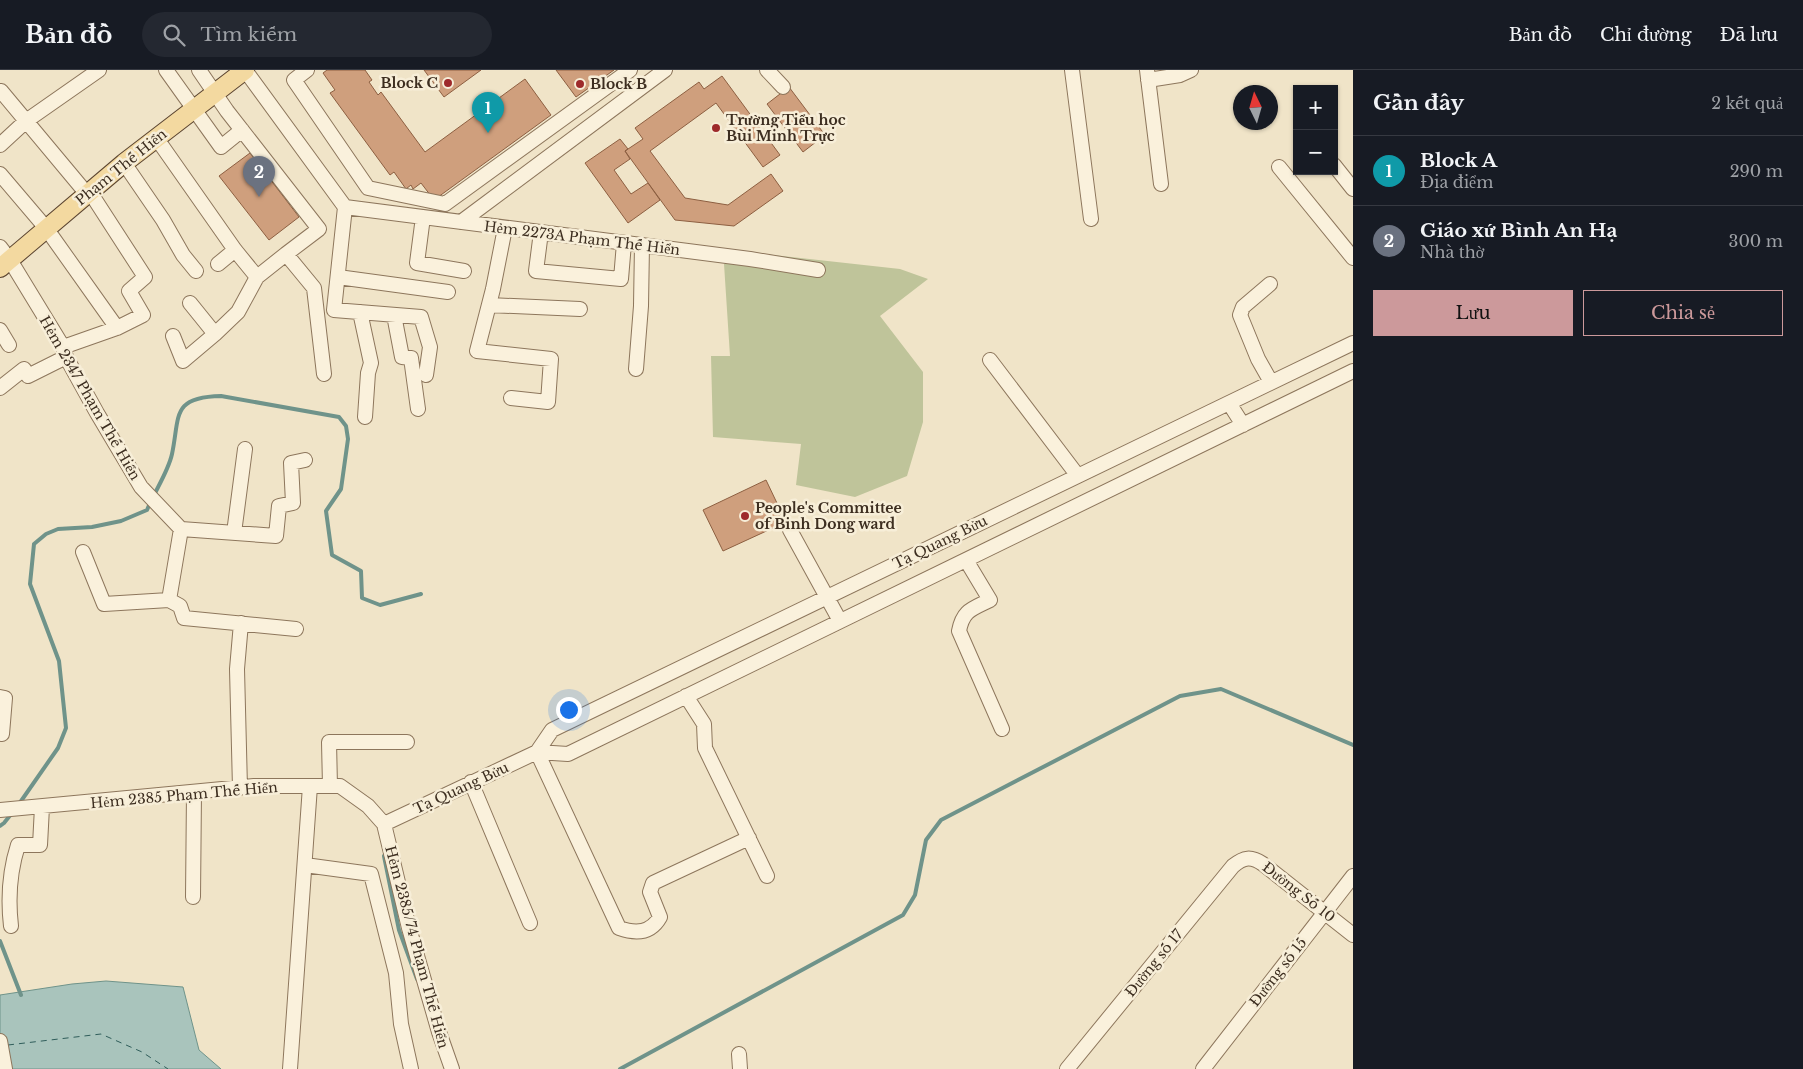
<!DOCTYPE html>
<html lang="vi">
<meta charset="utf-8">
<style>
:root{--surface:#171b24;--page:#242831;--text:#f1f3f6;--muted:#9ea1a6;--line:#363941;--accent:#cc999b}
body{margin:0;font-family:"Libre Baskerville",serif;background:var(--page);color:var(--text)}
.controls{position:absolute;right:15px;top:15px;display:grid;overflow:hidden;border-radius:0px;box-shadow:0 1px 4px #0004}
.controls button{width:45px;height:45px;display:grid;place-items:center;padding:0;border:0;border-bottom:1px solid var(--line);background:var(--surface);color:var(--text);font:25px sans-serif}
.compass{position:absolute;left:1233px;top:15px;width:45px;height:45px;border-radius:50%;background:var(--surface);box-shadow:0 1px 4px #0004;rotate:355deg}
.you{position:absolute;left:568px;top:639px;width:18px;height:18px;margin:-12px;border:4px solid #fff;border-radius:50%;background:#1a73e8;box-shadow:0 0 0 8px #1a73e833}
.badge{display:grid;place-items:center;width:32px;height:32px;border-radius:50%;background:var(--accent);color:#fff;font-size:16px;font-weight:700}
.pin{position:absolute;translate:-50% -41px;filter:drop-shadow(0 1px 2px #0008)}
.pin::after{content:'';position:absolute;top:26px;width:18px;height:15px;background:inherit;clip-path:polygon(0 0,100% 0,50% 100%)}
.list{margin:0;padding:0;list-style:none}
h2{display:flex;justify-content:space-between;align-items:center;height:65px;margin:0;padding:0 20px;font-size:21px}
h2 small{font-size:16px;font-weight:400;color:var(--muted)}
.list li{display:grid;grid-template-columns:32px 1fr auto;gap:15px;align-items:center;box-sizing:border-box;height:70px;padding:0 20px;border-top:1px solid var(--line)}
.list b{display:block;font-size:19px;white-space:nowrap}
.list p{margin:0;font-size:16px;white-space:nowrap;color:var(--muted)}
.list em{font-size:16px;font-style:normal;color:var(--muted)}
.actions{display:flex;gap:10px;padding:15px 20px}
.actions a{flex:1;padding:11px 0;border:1px solid var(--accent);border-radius:0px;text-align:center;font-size:18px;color:var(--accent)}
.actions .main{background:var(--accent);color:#111}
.icon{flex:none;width:28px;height:28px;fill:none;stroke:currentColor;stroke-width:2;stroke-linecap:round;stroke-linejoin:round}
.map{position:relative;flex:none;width:1353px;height:999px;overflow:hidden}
header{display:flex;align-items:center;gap:30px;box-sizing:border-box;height:70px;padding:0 25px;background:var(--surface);border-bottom:1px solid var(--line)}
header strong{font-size:24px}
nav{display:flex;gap:28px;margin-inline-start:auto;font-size:18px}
.search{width:350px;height:45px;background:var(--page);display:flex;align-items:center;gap:12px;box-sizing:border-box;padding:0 18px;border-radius:28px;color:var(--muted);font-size:19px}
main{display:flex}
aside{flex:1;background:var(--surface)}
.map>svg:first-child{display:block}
.cemetery{fill:#bfc49a}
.water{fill:#a9c4bc;stroke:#6f938a}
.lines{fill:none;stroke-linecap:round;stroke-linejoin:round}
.stream{stroke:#6f938a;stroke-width:4}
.ferry{stroke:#2f5d5a;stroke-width:1;stroke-dasharray:6 5;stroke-linecap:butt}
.building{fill:#cf9f7d;stroke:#8d5f41}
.minor-casing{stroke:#8d765c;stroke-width:16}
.major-casing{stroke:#5b4430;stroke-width:20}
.minor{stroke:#faf1dc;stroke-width:14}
.major{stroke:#f3d9a0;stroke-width:18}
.poi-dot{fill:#9e2a2b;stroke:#f7eed8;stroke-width:2}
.labels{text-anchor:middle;stroke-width:5;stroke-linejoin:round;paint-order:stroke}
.poi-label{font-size:14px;font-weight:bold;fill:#3d2e20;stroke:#f7eed8;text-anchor:start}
.street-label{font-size:14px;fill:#3d2e20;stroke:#f7eed8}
</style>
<header>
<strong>Bản đồ</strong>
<div class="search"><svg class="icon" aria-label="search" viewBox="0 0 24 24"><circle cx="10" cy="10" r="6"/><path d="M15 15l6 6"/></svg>Tìm kiếm</div>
<nav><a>Bản đồ</a><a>Chỉ đường</a><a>Đã lưu</a></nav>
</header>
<main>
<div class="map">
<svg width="1353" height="999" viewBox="0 0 1353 999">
<rect width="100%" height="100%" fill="#f0e4c8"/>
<path class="cemetery" d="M737,181L900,199L928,209L880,246L923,302V352L907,406L855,427L796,415L801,374L713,367L711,286H730L724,194Z"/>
<path class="water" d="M106,911L183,917L199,980L221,999H0V925L72,914Z"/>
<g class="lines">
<path class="stream" d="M153,427C160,413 169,398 172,384C180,346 171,327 221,326L339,347L346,356L348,369L341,419L326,441L332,485L361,501L362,528L380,535L421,524
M19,734L58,678L66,658L59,591L30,514L34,474L46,464L58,459L92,457L121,451L147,440L150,433
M0,756L4,753L12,743
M384,786L399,860L417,909
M0,871L21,925
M620,999L903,845L915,825L926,770L941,750L1180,626L1221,619L1353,675"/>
<path class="ferry" d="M8,975L101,964L142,982L168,999"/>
</g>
<path class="building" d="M327,0H365L372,10L369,12L378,25L381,22L425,82L525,9L551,45L434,130L421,113L413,119L411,115L406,119L394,102L390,105L330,23L335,20L323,3Z
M424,0H481L444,27Z
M556,0H614L576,27Z
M722,6L780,85L763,97L716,33L650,81L685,128L728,135L771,104L783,121L734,156L675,150L625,81L643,69L635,58L699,12L704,19Z
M789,17L825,65L803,82L767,34Z
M620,69L628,79L625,81L630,89L614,100L631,124L648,113L660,130L628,153L585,93Z
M250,83L299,147L269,170L219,106Z
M766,410L786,452L723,481L703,440Z"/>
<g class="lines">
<g class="minor-casing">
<path id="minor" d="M166,0L221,77L242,60
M199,0L227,41L319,159L286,184L314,218L324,304
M245,0L345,137L334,240L421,247L430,277L426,305
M307,0L294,10L368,118L445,134L630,0
M767,0L783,17
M1072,0L1091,149
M1147,0L1161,114
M1148,10L1180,5L1191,0
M1,21L87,124
M155,69L162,76L235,180L257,207L238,242L215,264L183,291L173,266
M0,75L26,51L99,0
M124,93L163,150L183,185L196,201
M1334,95L1353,119
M1279,97L1353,188
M0,104L46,158L117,258
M345,137L750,189L818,200
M423,147L417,193L464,201
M461,152L665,0
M505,158L493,219L477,281L551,289L548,332L511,328
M541,162L536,201L621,209L624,173
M0,177L10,190L63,277L66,287L97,343L141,417L181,459
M218,194L235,180
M257,207L286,184
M338,207L448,222
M1270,214L1243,237L1240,245L1258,289L1271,312
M190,233L215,264
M489,235L580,239
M360,242L371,293L368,303L365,347
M394,245L402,287L411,288L418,339
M0,260L9,275
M63,277L117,258L143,245L129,221L145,207L90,122
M990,290L1078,406
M636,299L641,236L642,175
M0,318L24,299L28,306L66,287
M1229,333L1243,355
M790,460L840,551
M234,463L245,379
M83,482L104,534L169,530
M966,490L990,530C972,539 963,540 959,561L1002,659
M169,530L181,459L276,466L279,436L293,433L291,393L305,390
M169,530L180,536L184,548L296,559
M686,626L704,654L705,678L767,806
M0,627L5,628L2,664
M537,682L552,660L1353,273
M537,682L619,858C636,864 651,863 660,847L650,822L653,813L749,768
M471,712L530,853
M330,716L329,672H407
M240,718L237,599L241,553
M0,740L254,716H340L368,736L384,754L409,858L439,962L452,999
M384,754L537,682L568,684L1353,301
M305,795L371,804L396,903L401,954L411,999
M193,827L194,722
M11,856C8,830 10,800 18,775H40L42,737
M0,971L5,999
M739,984L740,999
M290,999L310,716
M1067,999L1233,796C1244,787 1251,786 1263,794L1353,865
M1203,999L1353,806"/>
</g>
<g class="major-casing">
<path id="major" d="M0,198L124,93L245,0"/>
</g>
<use href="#minor" class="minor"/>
<use href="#major" class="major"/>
</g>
<g class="poi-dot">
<circle cx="448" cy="13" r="5"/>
<circle cx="580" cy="14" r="5"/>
<circle cx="716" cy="58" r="5"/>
<circle cx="745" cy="446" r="5"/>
</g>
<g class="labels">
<g class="poi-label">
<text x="438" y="18" text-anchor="end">Block C</text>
<text x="590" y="19">Block B</text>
<text x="726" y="55">Trường Tiểu học<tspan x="726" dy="16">Bùi Minh Trực</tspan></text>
<text x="755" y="443">People's Committee<tspan x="755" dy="16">of Binh Dong ward</tspan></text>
</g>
<g class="street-label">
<text transform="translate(121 97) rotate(-39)" y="5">Phạm Thế Hiển</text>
<text transform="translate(582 168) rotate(7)" y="5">Hẻm 2273A Phạm Thế Hiển</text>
<text transform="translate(90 328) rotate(60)" y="5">Hẻm 2347 Phạm Thế Hiển</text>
<text transform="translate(940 472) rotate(-26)" y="5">Tạ Quang Bửu</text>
<text transform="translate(461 718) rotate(-25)" y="5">Tạ Quang Bửu</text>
<text transform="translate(184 725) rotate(-5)" y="5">Hẻm 2385 Phạm Thế Hiển</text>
<text transform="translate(1299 822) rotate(38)" y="5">Đường Số 10</text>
<text transform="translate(417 877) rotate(75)" y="5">Hẻm 2385/74 Phạm Thế Hiển</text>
<text transform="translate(1154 893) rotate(-51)" y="5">Đường số 17</text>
<text transform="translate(1278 902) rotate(-52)" y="5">Đường số 15</text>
</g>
</g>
</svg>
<div class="controls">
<button>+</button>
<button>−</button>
</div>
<svg class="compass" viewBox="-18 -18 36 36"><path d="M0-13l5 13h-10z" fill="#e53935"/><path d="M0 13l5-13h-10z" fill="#9ea1a6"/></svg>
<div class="you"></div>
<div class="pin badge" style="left:488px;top:63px;background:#0f9aa8">1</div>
<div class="pin badge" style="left:259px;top:127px;background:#6b7280">2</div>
</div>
<aside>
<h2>Gần đây<small>2 kết quả</small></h2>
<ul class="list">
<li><span class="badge" style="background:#0f9aa8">1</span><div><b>Block A</b><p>Địa điểm</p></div><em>290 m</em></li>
<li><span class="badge" style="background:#6b7280">2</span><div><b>Giáo xứ Bình An Hạ</b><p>Nhà thờ</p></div><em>300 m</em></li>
</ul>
<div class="actions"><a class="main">Lưu</a><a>Chia sẻ</a></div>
</aside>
</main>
